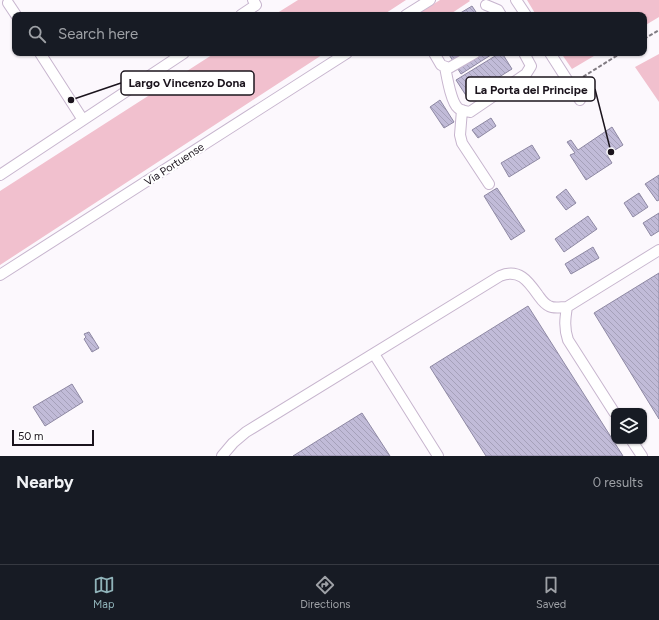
<!DOCTYPE html>
<style>
:root{--surface:#171b24;--page:#20242c;--text:#f1f3f6;--muted:#9ea1a6;--line:#363941;--accent:#90b3b9}
body{margin:0;font-family:Figtree,sans-serif;background:var(--page);color:var(--text)}
.controls{position:absolute;right:12px;bottom:12px;display:grid;overflow:hidden;border-radius:8px;box-shadow:0 1px 3px #0004}
.controls button{width:36px;height:36px;display:grid;place-items:center;padding:0;border:0;border-bottom:1px solid var(--line);background:var(--surface);color:var(--text);font:20px sans-serif}
.scale{position:absolute;left:12px;bottom:10px;width:82px;box-sizing:border-box;padding-left:4px;border:2px solid #1b141d;border-top:0;font-size:11px;line-height:14px;white-space:nowrap;color:#1b141d;-webkit-text-stroke:3px #fff;paint-order:stroke}
.list{margin:0;padding:0;list-style:none}
h2{display:flex;justify-content:space-between;align-items:center;height:52px;margin:0;padding:0 16px;font-size:17px}
h2 small{font-size:13px;font-weight:400;color:var(--muted)}
.icon{flex:none;width:22px;height:22px;fill:none;stroke:currentColor;stroke-width:2;stroke-linecap:round;stroke-linejoin:round}
.map{position:relative;flex:none;width:659px;height:456px;overflow:hidden}
.search{position:absolute;background:var(--surface);box-shadow:0 1px 3px #0004;left:12px;right:12px;top:12px;height:44px;display:flex;align-items:center;gap:10px;box-sizing:border-box;padding:0 14px;border-radius:8px;color:var(--muted);font-size:15px}
.sheet{height:108px;background:var(--surface)}
nav{display:flex;justify-content:space-around;align-items:center;box-sizing:border-box;height:56px;border-top:1px solid var(--line);background:var(--surface);font-size:11px;color:var(--muted)}
nav a{display:grid;justify-items:center;gap:2px}
nav .on{color:var(--accent)}
.map>svg:first-child{display:block}
.green{fill:#f1c0ce}
.building{fill:url(#building-back-hatch);stroke:#8e88a3}
.lines{fill:none;stroke-linecap:round;stroke-linejoin:round}
.minor-casing{stroke:#c7b5ce;stroke-width:12}
.path{stroke:#807b82;stroke-width:2;stroke-dasharray:4 2;stroke-linecap:butt}
.minor{stroke:#fff;stroke-width:10}
.labels{text-anchor:middle;stroke-width:4;stroke-linejoin:round;paint-order:stroke}
.street-label{font-size:11px;fill:#1b141d;stroke:#fff}
.leader{fill:none;stroke:#1b141d;stroke-width:1.5}
.callout-dot{fill:#1b141d;stroke:#fff;stroke-width:1.5}
.callout{fill:#fff;stroke:#1b141d;stroke-width:1.5}
.callout-label{font-size:12px;text-anchor:middle;font-weight:bold;fill:#1b141d}
</style>
<div class="map">
<svg width="659" height="456" viewBox="0 0 659 456">
<defs>
<pattern id="building-back-hatch" width="6" height="6" patternUnits="userSpaceOnUse"><rect width="6" height="6" fill="#c1bbd8"/><path d="M-1 5l2 2M0 0l6 6M5-1l2 2" fill="none" stroke="#a5a0b9"/></pattern>
</defs>
<rect width="100%" height="100%" fill="#fcf8fd"/>
<path class="green" d="M298,0H406L383,15H274Z
M440,0H469L470,1L449,15H423L421,12Z
M527,0H659V17L644,26V15H536Z
M215,53H325L0,265V191Z
M561,53H599L572,69Z
M659,54V102L635,67Z"/>
<path class="building" d="M472,6L478,15H457Z
M448,53H494L461,74Z
M500,53H502L512,69L467,97L456,80Z
M440,100L454,122L444,128L430,107Z
M491,118L496,126L478,138L472,130Z
M612,127L623,145L607,155L612,163L586,180L570,155L575,153L567,142L571,140L578,150Z
M532,145L540,158L509,177L501,163Z
M659,175V200L657,201L645,184Z
M497,188L525,231L511,240L484,196Z
M566,189L576,203L566,210L556,197Z
M639,193L648,207L633,217L624,203Z
M659,213V231L651,236L643,223Z
M588,216L597,229L564,252L555,239Z
M593,247L599,258L571,274L565,264Z
M659,273V419L594,313Z
M528,306L623,456H486L430,367Z
M89,332L99,348L92,352L84,339L86,337L84,334Z
M72,384L83,402L45,426L33,407Z
M362,413L390,456H293Z"/>
<g class="lines">
<g class="minor-casing">
<path id="minor" d="M516,0L526,15
M8,3L16,15
M486,5L498,10L501,15
M241,15L256,5L253,0
M406,15L430,0
M40,53L83,120
M434,53L441,65L449,68L475,53
M550,53L580,100
M445,67C447,77 451,102 458,108C461,111 466,111 470,112L526,74L531,66L524,53
M462,110L460,135L462,143L489,184
M0,175L184,53
M0,275L347,53
M567,307C565,319 564,328 568,340L614,412
M374,354L438,456
M632,441L642,456
M222,456L233,443L246,432L500,276C519,268 528,281 538,295C541,299 544,304 549,306C554,309 561,307 567,307L659,250"/>
</g>
<path class="path" d="M644,39L659,30
M578,80L621,53"/>
<use href="#minor" class="minor"/>
</g>
<g class="labels">
<g class="street-label">
<text transform="translate(174 164) rotate(-33)" y="4">Via Portuense</text>
</g>
</g>
<path class="leader" d="M71 100L121 83M611 152L595 89"/>
<g class="callout-dot">
<circle cx="71" cy="100" r="4"/>
<circle cx="611" cy="152" r="4"/>
</g>
<g class="callout">
<rect x="121" y="71" width="133" height="24" rx="4"/>
<rect x="466" y="77" width="129" height="24" rx="4"/>
</g>
<g class="callout-label">
<text x="187" y="87">Largo Vincenzo Dona</text>
<text x="531" y="94">La Porta del Principe</text>
</g>
</svg>
<div class="controls">
<button><svg class="icon" aria-label="layers" viewBox="0 0 24 24"><path d="M12 4l9 5-9 5-9-5zM3 14l9 5 9-5"/></svg></button>
</div>
<div class="scale">50 m</div>
<div class="search"><svg class="icon" aria-label="search" viewBox="0 0 24 24"><circle cx="10" cy="10" r="6"/><path d="M15 15l6 6"/></svg>Search here</div>
</div>
<section class="sheet">
<h2>Nearby<small>0 results</small></h2>
<ul class="list">
</ul>
</section>
<nav>
<a class="on"><svg class="icon" aria-label="map" viewBox="0 0 24 24"><path d="M3 6l6-2 6 2 6-2v14l-6 2-6-2-6 2zM9 4v14M15 6v14"/></svg>Map</a>
<a><svg class="icon" aria-label="directions" viewBox="0 0 24 24"><path d="M12 3l9 9-9 9-9-9zM9 14v-3h6M13 9l2 2-2 2"/></svg>Directions</a>
<a><svg class="icon" aria-label="saved" viewBox="0 0 24 24"><path d="M7 4h10v16l-5-4-5 4z"/></svg>Saved</a>
</nav>
